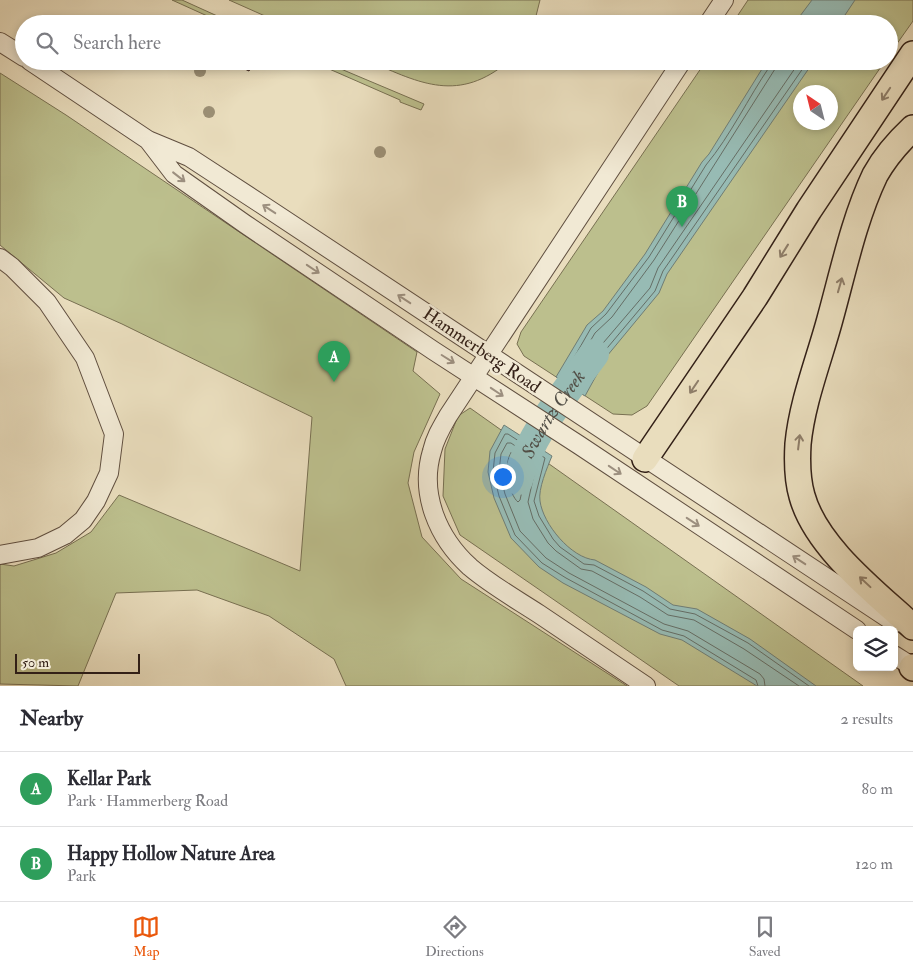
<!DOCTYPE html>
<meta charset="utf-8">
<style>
:root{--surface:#fff;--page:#f2f2f3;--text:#2b2b33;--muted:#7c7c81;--line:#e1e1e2;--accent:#ea580c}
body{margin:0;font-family:"IM FELL Double Pica",serif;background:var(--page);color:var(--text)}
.controls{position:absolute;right:15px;bottom:15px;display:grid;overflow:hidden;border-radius:8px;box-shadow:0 2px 8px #0003}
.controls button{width:45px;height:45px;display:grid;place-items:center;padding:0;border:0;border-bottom:1px solid var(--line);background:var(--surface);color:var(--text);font:25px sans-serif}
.compass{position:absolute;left:793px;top:85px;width:45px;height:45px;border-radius:50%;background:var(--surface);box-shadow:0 2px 8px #0003;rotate:325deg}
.scale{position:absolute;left:15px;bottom:12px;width:125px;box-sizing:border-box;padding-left:5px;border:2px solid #332017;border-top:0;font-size:14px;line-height:18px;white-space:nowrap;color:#332017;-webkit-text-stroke:4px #f1e9d4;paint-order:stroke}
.you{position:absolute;left:502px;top:476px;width:18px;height:18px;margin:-12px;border:4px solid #fff;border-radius:50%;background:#1a73e8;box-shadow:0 0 0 8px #1a73e833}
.badge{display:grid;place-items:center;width:32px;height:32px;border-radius:50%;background:var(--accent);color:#fff;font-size:16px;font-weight:700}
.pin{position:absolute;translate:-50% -41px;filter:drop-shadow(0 1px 2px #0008)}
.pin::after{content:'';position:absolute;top:26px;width:18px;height:15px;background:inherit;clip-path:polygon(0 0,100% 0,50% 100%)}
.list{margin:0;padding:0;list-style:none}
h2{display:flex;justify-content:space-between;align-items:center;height:65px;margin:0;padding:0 20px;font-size:21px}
h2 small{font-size:16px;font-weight:400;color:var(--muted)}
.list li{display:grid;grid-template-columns:32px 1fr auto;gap:15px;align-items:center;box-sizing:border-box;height:75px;padding:0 20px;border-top:1px solid var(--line)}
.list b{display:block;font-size:19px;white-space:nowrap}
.list p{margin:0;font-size:16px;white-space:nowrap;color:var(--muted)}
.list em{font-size:16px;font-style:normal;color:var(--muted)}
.icon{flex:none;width:28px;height:28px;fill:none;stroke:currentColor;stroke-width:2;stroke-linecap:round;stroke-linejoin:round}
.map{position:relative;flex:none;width:913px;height:686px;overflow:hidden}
.search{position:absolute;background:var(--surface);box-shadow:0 2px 8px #0003;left:15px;right:15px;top:15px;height:55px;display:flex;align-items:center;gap:12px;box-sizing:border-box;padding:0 18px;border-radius:28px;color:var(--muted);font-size:19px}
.sheet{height:215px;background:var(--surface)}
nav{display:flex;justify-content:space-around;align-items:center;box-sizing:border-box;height:70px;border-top:1px solid var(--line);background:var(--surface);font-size:14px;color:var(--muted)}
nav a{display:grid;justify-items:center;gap:2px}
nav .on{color:var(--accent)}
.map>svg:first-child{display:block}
.green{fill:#bcbf8d;stroke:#787052;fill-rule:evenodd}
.water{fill:#97bbb4;stroke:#6f7d75}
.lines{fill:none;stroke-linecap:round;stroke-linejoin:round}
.shore{stroke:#656e66;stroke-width:1}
.river{stroke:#97bbb4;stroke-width:30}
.building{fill:#d49286;stroke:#332017}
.minor-casing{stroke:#604f40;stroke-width:20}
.highway-casing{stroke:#332017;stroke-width:28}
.minor{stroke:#f1e9d4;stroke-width:18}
.highway{stroke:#e9ddbd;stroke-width:25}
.tree{fill:#9b8f75}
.oneway{stroke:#8e7e6a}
.oneway2{stroke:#9c8f7f}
.labels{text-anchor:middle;stroke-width:5;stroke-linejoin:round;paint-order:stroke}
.street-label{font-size:18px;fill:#332017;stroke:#f1e9d4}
.water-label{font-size:19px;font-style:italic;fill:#514e46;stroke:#f1e9d4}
</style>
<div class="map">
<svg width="913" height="686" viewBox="0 0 913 686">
<rect width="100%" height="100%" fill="#e9ddbd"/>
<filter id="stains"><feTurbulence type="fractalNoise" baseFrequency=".004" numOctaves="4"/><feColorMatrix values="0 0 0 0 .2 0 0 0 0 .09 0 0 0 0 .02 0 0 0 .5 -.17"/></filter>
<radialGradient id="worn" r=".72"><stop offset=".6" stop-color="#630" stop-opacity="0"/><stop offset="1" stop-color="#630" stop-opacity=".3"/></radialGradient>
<path class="green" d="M172,0H182L235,24H225Z
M229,0H540L534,24H283Z
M748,0H913V21L889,55V24H732Z
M311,61H322L424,104L421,110L400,102V100Z
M369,61H509C459,103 421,84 369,61Z
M706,61H885L647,406L632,415L613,414L524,356L517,344L521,332ZM800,92H830V122H800Z
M0,73L66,115L417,352L413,371L440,394L414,452L408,483L422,537L461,579L627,686H346L334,659L269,616L197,590L116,593L78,686L0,684V564L14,566L56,553L91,532L119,495L300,571L312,417L122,324L64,298L0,245Z
M470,408L863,686H679L460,535L443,496L445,449L458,416Z"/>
<path class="water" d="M812,0H855L839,24H794Z
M767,61H814L667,274L659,293L607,356L585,396L556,377L587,325L603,311L645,254L702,162L709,154Z
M504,425L552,456C547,468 538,489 540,501C543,524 571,558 595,560L646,587L673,605L697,609L750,639L816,686H757L682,640L660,634L563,583L539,567L511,538L494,498L488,472L490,451Z"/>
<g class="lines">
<path class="shore" d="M771,61L770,66C748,98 731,135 706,165L649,257L606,314L591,328L564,375L581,387H584L603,353L655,291L663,271L808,61
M777,61L775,69L654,260L612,317L595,333L572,372V374L579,378H582L598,349L650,288L658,268L800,61
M511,453L528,464L520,500L518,502C509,495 503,463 511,453Z
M758,686L756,680L684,636L662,630L566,578L542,563L515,535L499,496L493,472L495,453L505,434H508L545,458L534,501L539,516L553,539L560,547L584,564L594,565L643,591L670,609L695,614L748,643L809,686
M765,686L764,679L760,674L688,631L664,624L569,573L546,558L520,531L505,494L499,471L501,454L507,443H511L537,461L528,502L533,519L548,543L556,551L581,569L592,571L640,597L668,615L694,620L744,649L799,686"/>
<path class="river" id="s1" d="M518,480C530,432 566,393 594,354"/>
</g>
<path class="building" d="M228,61H244L252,65L249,71Z"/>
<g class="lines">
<g class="minor-casing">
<path id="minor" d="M708,24L724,0
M0,42L24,57
M30,61L148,140L189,157L261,204L895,623
M148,140L174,174L245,224L434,351L579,445L857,630
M0,258L12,267L47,302L85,358L114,434L109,473L96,501L83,520L65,535L38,548L0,555
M894,655L913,667
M646,686C610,662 575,638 539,614C516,599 491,585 470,567C438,538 419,494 432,451C435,438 441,428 448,416L682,61"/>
</g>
<g class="highway-casing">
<path id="highway" d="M913,128C898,142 885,157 875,175C854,219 843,272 830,319C819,360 802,402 798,444C797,461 797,479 802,496C816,547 875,592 913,627
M645,459L755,297L809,210L913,54
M912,667L913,668"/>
</g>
<use href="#minor" class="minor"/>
<use href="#highway" class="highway"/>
</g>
<g class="tree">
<circle cx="200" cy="71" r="6"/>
<circle cx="209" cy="112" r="6"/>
<circle cx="380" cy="152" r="6"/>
</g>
<defs><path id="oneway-shaft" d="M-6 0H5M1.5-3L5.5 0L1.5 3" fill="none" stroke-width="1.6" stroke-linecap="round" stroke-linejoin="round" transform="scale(1.25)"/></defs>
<g class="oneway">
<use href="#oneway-shaft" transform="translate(886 94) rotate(124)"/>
<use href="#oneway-shaft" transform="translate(784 251) rotate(122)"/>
<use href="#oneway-shaft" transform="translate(840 285) rotate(-74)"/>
<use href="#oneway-shaft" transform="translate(694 387) rotate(124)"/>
<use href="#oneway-shaft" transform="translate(799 442) rotate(-83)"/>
<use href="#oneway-shaft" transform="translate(865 582) rotate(-137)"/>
</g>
<g class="oneway2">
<use href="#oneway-shaft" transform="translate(179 177) rotate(38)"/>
<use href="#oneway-shaft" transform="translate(269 209) rotate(-147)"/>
<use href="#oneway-shaft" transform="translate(313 269) rotate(34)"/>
<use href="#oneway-shaft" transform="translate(404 299) rotate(-147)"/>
<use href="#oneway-shaft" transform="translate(448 359) rotate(32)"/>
<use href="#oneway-shaft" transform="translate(497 392) rotate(34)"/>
<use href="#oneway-shaft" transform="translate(615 470) rotate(34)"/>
<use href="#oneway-shaft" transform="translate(693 522) rotate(33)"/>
<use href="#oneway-shaft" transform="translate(799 560) rotate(-147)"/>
</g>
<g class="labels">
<g class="street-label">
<text transform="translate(482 350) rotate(34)" y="6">Hammerberg Road</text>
</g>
<g class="water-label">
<text dy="7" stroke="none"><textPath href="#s1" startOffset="75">Swartz Creek</textPath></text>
</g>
</g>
<rect width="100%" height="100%" filter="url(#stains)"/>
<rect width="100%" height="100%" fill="url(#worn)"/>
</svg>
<div class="controls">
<button><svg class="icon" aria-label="layers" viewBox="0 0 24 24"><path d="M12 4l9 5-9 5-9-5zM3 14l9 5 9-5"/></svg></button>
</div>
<svg class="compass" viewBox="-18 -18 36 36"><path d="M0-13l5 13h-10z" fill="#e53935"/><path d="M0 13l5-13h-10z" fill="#7c7c81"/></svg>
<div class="scale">50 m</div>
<div class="you"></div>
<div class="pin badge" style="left:334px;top:382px;background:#2e9e5b">A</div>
<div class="pin badge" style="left:682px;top:227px;background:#2e9e5b">B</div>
<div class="search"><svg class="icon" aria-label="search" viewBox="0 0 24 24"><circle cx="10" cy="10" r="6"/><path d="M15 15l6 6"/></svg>Search here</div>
</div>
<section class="sheet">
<h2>Nearby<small>2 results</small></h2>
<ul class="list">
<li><span class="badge" style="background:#2e9e5b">A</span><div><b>Kellar Park</b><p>Park · Hammerberg Road</p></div><em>80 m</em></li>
<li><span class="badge" style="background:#2e9e5b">B</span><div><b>Happy Hollow Nature Area</b><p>Park</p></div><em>120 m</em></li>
</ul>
</section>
<nav>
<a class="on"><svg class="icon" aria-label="map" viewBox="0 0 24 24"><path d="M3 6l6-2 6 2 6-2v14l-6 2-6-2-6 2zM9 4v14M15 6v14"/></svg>Map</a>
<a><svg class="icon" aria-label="directions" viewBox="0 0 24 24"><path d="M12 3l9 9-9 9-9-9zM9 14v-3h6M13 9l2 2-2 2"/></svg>Directions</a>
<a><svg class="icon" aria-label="saved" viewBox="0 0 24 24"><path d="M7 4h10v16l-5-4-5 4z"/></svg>Saved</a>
</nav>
